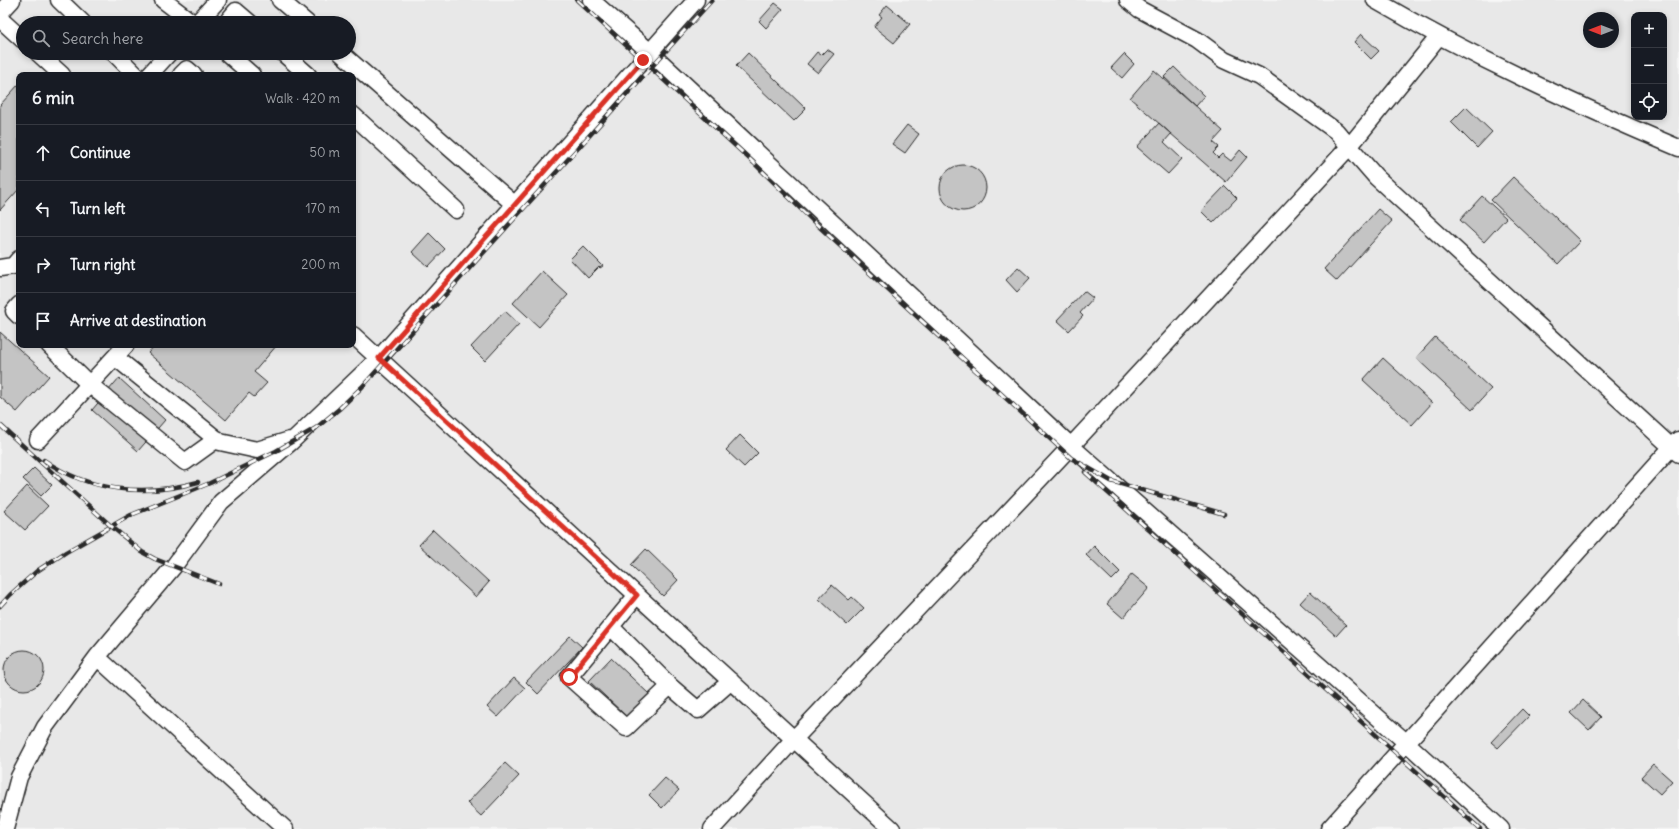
<!DOCTYPE html>
<meta charset="utf-8">
<style>
:root{--surface:#171b24;--page:#20242c;--text:#f1f3f6;--muted:#9ea1a6;--line:#363941}
body{margin:0;font-family:Delius,sans-serif;background:var(--page);color:var(--text)}
.controls{position:absolute;right:12px;top:12px;display:grid;overflow:hidden;border-radius:8px;box-shadow:0 2px 6px #0003}
.controls button{width:36px;height:36px;display:grid;place-items:center;padding:0;border:0;border-bottom:1px solid var(--line);background:var(--surface);color:var(--text);font:20px sans-serif}
.compass{position:absolute;left:1583px;top:12px;width:36px;height:36px;border-radius:50%;background:var(--surface);box-shadow:0 2px 6px #0003;rotate:270deg}
.stop{position:absolute;width:12px;height:12px;margin:-9px;border:3px solid #d93025;border-radius:50%;background:#fff}
.stop.end{background:#d93025;border-color:#fff;box-shadow:0 1px 4px #0008}
.list{margin:0;padding:0;list-style:none}
h2{display:flex;justify-content:space-between;align-items:center;height:52px;margin:0;padding:0 16px;font-size:17px}
h2 small{font-size:13px;font-weight:400;color:var(--muted)}
.list li{display:grid;grid-template-columns:26px 1fr auto;gap:12px;align-items:center;box-sizing:border-box;height:56px;padding:0 16px;border-top:1px solid var(--line)}
.list b{display:block;font-size:15px;white-space:nowrap}
.list em{font-size:13px;font-style:normal;color:var(--muted)}
.icon{flex:none;width:22px;height:22px;fill:none;stroke:currentColor;stroke-width:2;stroke-linecap:round;stroke-linejoin:round}
.map{position:relative;flex:none;width:1679px;height:829px;overflow:hidden}
.search{position:absolute;background:var(--surface);box-shadow:0 2px 6px #0003;left:16px;top:16px;width:340px;height:44px;display:flex;align-items:center;gap:10px;box-sizing:border-box;padding:0 14px;border-radius:22px;color:var(--muted);font-size:15px}
.panel{position:absolute;background:var(--surface);box-shadow:0 2px 6px #0003;left:16px;top:72px;width:340px;height:276px;border-radius:8px}
.map>svg:first-child{display:block}
.built{fill:#e8e8e8;fill-rule:evenodd}
.building{fill:#c4c4c4;stroke:#2b2b2b}
.lines{fill:none;stroke-linecap:round;stroke-linejoin:round}
.minor-casing{stroke:#2b2b2b;stroke-width:19}
.minor{stroke:#fff;stroke-width:16}
.rail-casing{stroke:#2b2b2b;stroke-width:4.5}
.rail{stroke:#fff;stroke-width:3;stroke-dasharray:9;stroke-linecap:butt}
.route{stroke:#d93025;stroke-width:5}
</style>
<div class="map">
<svg width="1679" height="829" viewBox="0 0 1679 829">
<rect width="100%" height="100%" fill="#f7f7f7"/>
<filter id="ink" filterUnits="userSpaceOnUse"><feTurbulence type="fractalNoise" baseFrequency=".025" numOctaves="2"/><feDisplacementMap in="SourceGraphic" scale="8" xChannelSelector="R" yChannelSelector="G"/><feConvolveMatrix kernelMatrix="1 2 1 2 8 2 1 2 1" color-interpolation-filters="sRGB"/></filter>
<g filter="url(#ink)">
<path class="built" d="M0,0H1679V829H0ZM1634,15H1664V117H1634ZM1589,18H1613V42H1589ZM23,23H349V53H23ZM19,75H353V345H19Z"/>
<path class="building" d="M775,3L783,9L766,28L759,21Z
M887,5L910,24L894,43L874,27L882,17L879,15Z
M1361,34L1379,51L1371,59L1354,42Z
M827,49L834,54L818,73L807,64L817,52L821,55Z
M748,53L806,109L794,121L736,66Z
M1124,54L1134,64L1122,78L1111,68Z
M1174,67L1204,96L1195,106L1164,77Z
M1154,70L1223,131L1213,142L1219,147L1213,153L1218,158L1222,154L1231,161L1240,150L1247,157L1226,182L1130,98Z
M19,84V189L0,210V105Z
M1466,107L1492,132L1477,148L1451,122Z
M1159,123L1171,134L1164,142L1182,159L1168,174L1137,147Z
M907,125L919,134L905,153L892,144Z
M940 188a23 23 0 1 1 46 0a23 23 0 1 1-46 0Z
M1513,177L1580,241L1558,264L1491,200Z
M1225,186L1237,198L1213,223L1201,211Z
M1482,196L1506,218L1484,242L1460,220Z
M1378,209L1392,221L1337,281L1324,269Z
M429,233L445,249L428,267L412,252Z
M583,246L603,266L600,268L599,267L588,278L570,259Z
M1018,267L1030,278L1017,292L1006,280Z
M542,271L568,295L539,327L513,303Z
M1084,291L1093,298L1080,313L1083,316L1069,331L1057,320Z
M505,311L519,324L485,361L471,347Z
M0,332L49,376L17,412L0,397Z
M1435,337L1491,389L1472,410L1416,358Z
M155,345H277L254,372L267,383L254,397L249,393L226,420L148,353Z
M1383,358L1432,403L1412,425L1363,380Z
M119,378L165,420L138,451L92,410Z
M740,435L758,453L744,467L726,450Z
M34,468L52,485L41,496L23,479Z
M27,486L48,506L25,530L4,511Z
M433,530L489,582L476,597L419,545Z
M1094,546L1120,572L1112,580L1086,555Z
M646,549L678,580L663,596L631,565Z
M1132,574L1149,588L1123,618L1107,604Z
M832,585L849,600L852,597L864,608L847,625L819,599Z
M1310,592L1346,625L1336,636L1300,603Z
M570,636L582,647L538,694L526,682Z
M4 670a20 20 0 1 1 40 0a20 20 0 1 1-40 0Z
M611,658L649,694L627,717L589,681Z
M514,678L525,688L498,717L487,707Z
M1583,700L1601,717L1589,730L1571,713Z
M1522,709L1529,716L1498,748L1491,742Z
M505,763L519,776L481,816L467,803Z
M1653,764L1672,781L1660,794L1641,777Z
M665,778L679,790L662,808L649,795Z"/>
<g class="lines">
<g class="minor-casing">
<path id="minor" d="M59,0L83,23
M163,0L193,23
M280,0L307,23
M591,0L650,52L1071,446L1408,744L1501,829
M1128,0L1139,9L1197,40L1224,60L1259,76L1336,131L1376,177L1679,454
M1375,0C1472,57 1575,104 1679,148
M0,13L12,0
M0,19L23,40
M197,23L218,0
M226,23L236,11L250,23
M38,53L62,75
M114,53L136,75
M227,53L252,75
M283,53L308,75
M341,53L515,205
M149,75L169,53
M181,75L187,69L194,75
M353,115L456,210
M0,268L13,266L19,259
M19,305L14,311L19,316
M353,335L892,829
M49,345L89,384L185,462L217,439
M115,357L220,442L257,450L290,440
M38,440L126,345
M637,595L569,677L626,728L670,686
M611,627L670,686L698,710L731,681
M97,657L285,829
M5,829L19,777L45,727L97,657L174,566L221,502L291,442L379,358L696,0
M712,829L794,739L1071,446L1349,147L1439,36
M1329,829L1678,440"/>
</g>
<use href="#minor" class="minor"/>
<g class="rail-casing">
<path id="rail" d="M577,0L754,163L812,220L1071,458L1111,481L1224,514
M0,425L111,526L142,552L155,559L219,584
M44,460C90,492 145,497 198,482
M1085,472L1480,829
M0,606L10,595L37,571L66,552L131,515L210,483L276,451L316,428L339,409L362,387L712,0"/>
</g>
<use href="#rail" class="rail"/>
</g>
</g>
<g class="lines" filter="url(#ink)">
<path class="route" d="M569,677L637,595L379,358L643,60"/>
</g>
</svg>
<div class="controls">
<button>+</button>
<button>−</button>
<button><svg class="icon" aria-label="locate" viewBox="0 0 24 24"><circle cx="12" cy="12" r="6"/><path d="M12 2v4M12 18v4M2 12h4M18 12h4"/></svg></button>
</div>
<svg class="compass" viewBox="-18 -18 36 36"><path d="M0-13l5 13h-10z" fill="#e53935"/><path d="M0 13l5-13h-10z" fill="#9ea1a6"/></svg>
<div class="stop" style="left:569px;top:677px"></div>
<div class="stop end" style="left:643px;top:60px"></div>
<div class="search"><svg class="icon" aria-label="search" viewBox="0 0 24 24"><circle cx="10" cy="10" r="6"/><path d="M15 15l6 6"/></svg>Search here</div>
<section class="panel">
<h2>6 min<small>Walk · 420 m</small></h2>
<ul class="list">
<li><svg class="icon" aria-label="ahead" viewBox="0 0 24 24"><path d="M12 20V5M6 11l6-6 6 6"/></svg><div><b>Continue</b></div><em>50 m</em></li>
<li><svg class="icon" aria-label="left" viewBox="0 0 24 24"><path d="M17 20v-9H6M10 6l-5 5 5 5"/></svg><div><b>Turn left</b></div><em>170 m</em></li>
<li><svg class="icon" aria-label="right" viewBox="0 0 24 24"><path d="M7 20v-9h11M14 6l5 5-5 5"/></svg><div><b>Turn right</b></div><em>200 m</em></li>
<li><svg class="icon" aria-label="arrive" viewBox="0 0 24 24"><path d="M6 21V4h12l-3 4 3 4H6"/></svg><div><b>Arrive at destination</b></div></li>
</ul>
</section>
</div>
